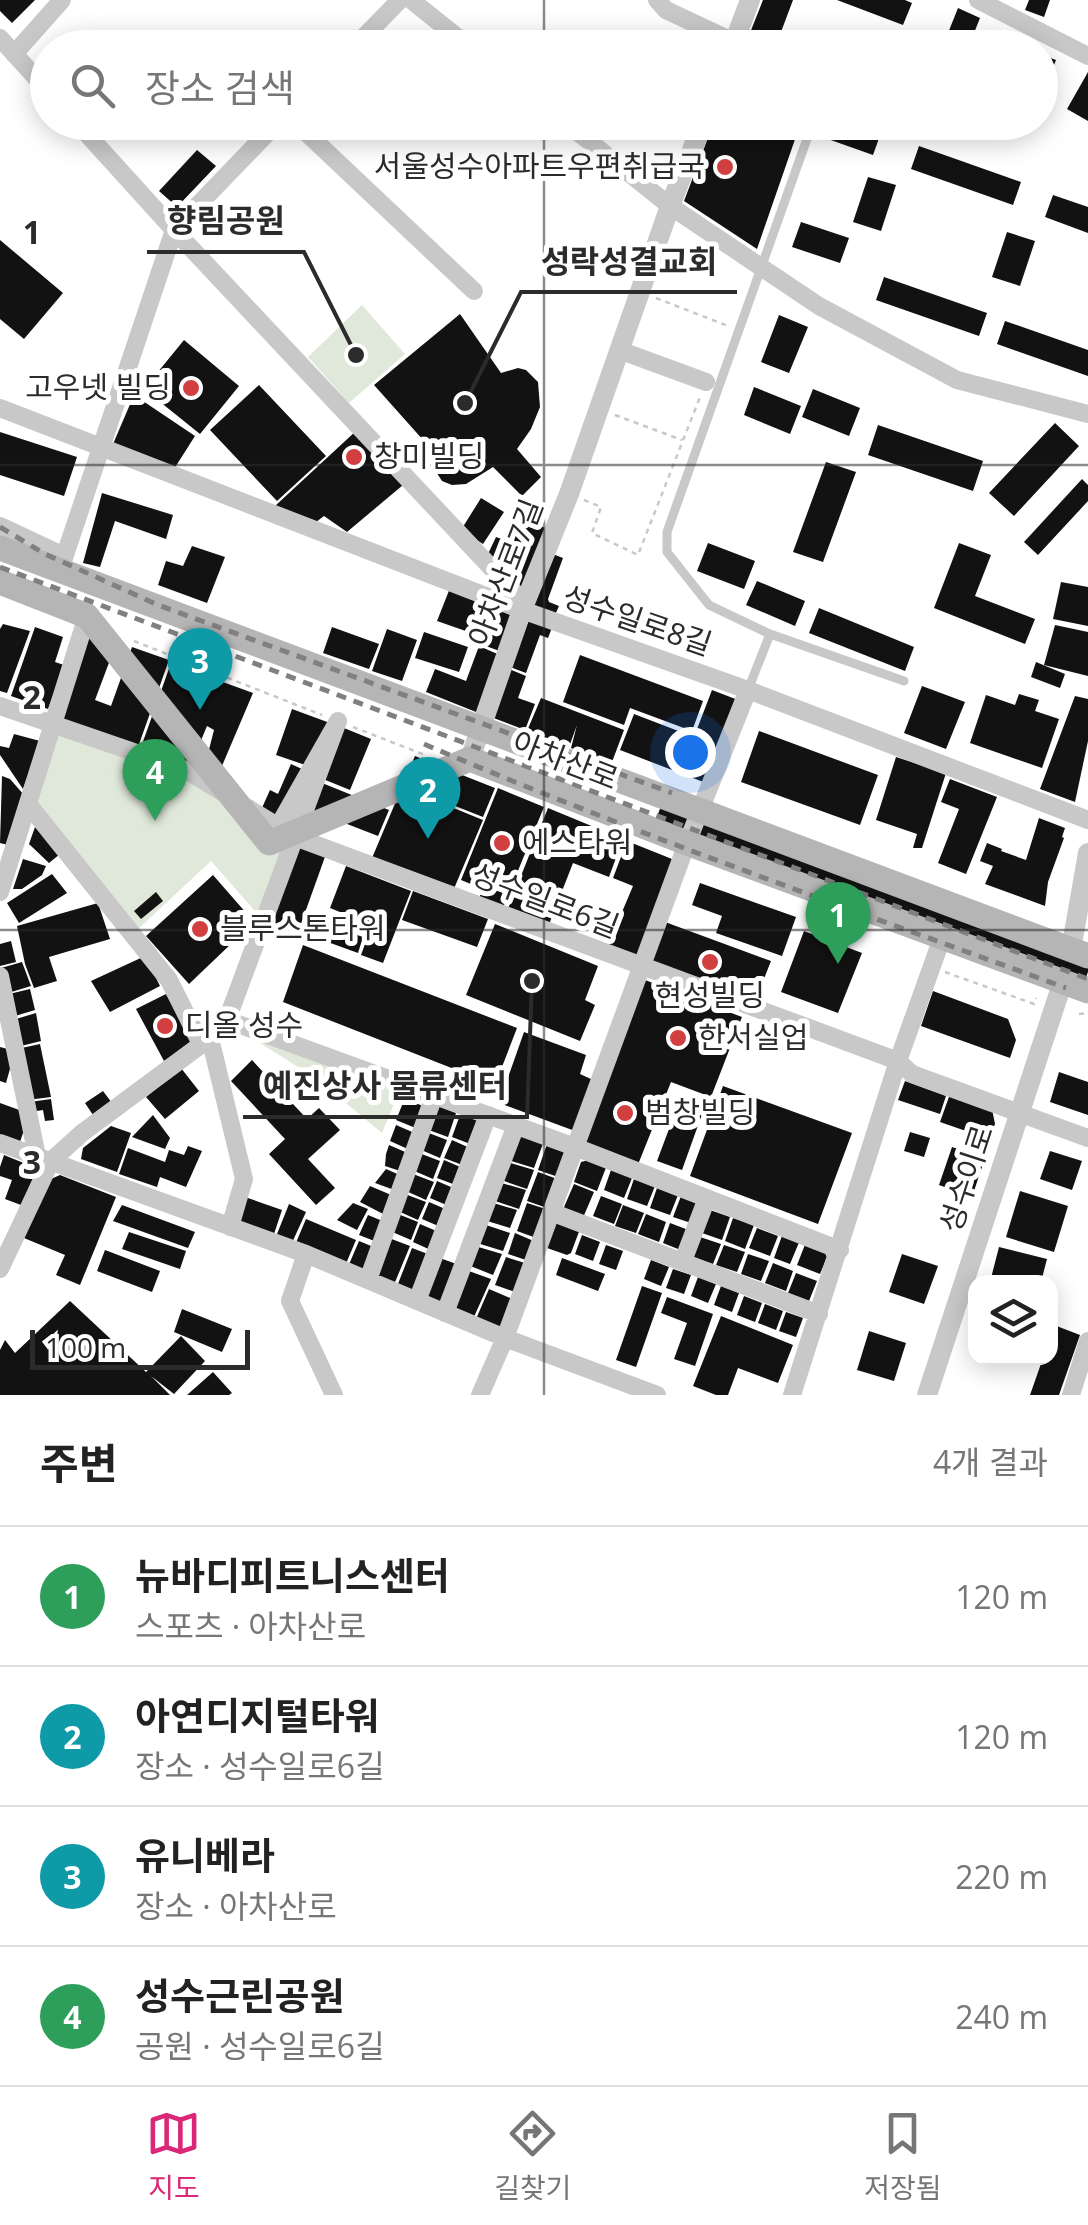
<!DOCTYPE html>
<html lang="ko">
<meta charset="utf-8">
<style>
:root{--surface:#fff;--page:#f6f6f6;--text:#222;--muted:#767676;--line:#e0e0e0;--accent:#db2777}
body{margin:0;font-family:"Open Sans","Noto Sans KR",sans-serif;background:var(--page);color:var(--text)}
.controls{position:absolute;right:30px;bottom:30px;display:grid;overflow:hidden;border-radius:20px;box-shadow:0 5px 25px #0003}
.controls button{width:90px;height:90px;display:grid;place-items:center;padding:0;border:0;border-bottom:2px solid var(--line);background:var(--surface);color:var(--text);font:50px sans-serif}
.scale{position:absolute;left:30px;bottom:25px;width:220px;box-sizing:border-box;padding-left:10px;border:5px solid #2b2b2b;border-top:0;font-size:28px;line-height:35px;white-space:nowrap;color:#2b2b2b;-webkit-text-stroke:8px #fff;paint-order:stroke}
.you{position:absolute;left:690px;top:752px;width:35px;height:35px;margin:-25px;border:8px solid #fff;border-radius:50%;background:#1a73e8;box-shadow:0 0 0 15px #1a73e833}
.badge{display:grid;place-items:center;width:65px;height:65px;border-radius:50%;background:var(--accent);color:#fff;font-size:32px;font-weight:700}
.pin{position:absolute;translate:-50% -82px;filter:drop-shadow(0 2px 5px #0008)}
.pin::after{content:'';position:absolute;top:52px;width:35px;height:30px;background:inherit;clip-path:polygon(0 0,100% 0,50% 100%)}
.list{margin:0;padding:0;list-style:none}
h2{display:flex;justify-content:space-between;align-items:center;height:130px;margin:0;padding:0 40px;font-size:42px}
h2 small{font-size:32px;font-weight:400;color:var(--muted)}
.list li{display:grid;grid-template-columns:65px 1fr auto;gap:30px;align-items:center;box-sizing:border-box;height:140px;padding:0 40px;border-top:2px solid var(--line)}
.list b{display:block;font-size:38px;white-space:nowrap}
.list p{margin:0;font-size:32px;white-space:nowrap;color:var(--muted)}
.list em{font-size:32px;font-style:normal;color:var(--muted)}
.icon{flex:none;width:55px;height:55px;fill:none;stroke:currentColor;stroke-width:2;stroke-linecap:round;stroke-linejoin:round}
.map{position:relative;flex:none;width:1088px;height:1395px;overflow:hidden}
.search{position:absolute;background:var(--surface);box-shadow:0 5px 25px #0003;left:30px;right:30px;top:30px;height:110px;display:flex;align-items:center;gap:25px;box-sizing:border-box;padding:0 35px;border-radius:55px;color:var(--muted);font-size:38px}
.sheet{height:690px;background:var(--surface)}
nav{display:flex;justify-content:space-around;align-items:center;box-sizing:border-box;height:140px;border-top:2px solid var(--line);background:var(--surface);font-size:28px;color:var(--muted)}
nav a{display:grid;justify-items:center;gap:5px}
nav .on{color:var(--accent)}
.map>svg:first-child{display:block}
.green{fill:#e0e8da}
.building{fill:#121212}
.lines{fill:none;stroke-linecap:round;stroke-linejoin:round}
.path{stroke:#c8c8c8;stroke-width:2.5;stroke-dasharray:5 5;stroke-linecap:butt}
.service{stroke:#c8c8c8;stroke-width:9}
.minor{stroke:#c8c8c8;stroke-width:18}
.tertiary{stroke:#c8c8c8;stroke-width:20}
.secondary{stroke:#b5b5b5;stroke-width:25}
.rail{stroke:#808080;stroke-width:5;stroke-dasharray:10 8;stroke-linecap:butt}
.grid{fill:none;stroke:#2b2b2b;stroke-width:2.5;stroke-opacity:0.55}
.poi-dot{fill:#d13f40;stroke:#fff;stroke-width:4}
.labels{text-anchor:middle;stroke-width:10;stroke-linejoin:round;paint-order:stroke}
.poi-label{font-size:30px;fill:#2b2b2b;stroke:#fff;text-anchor:start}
.street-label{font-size:30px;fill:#2b2b2b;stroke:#fff}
.grid-label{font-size:32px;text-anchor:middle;font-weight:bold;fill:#2b2b2b;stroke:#fff;stroke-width:10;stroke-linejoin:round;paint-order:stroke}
.leader{fill:none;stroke:#2b2b2b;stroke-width:4}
.callout-dot{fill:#2b2b2b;stroke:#fff;stroke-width:4}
.callout-label{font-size:32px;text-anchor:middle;font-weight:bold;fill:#2b2b2b;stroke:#fff;stroke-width:10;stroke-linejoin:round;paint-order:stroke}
</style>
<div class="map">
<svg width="1088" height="1395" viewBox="0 0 1088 1395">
<rect width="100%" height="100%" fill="#fff"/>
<path class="green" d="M362,305L405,354L349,403L308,357Z
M58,731L183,776L290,838L261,918L211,861L136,931L36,803Z
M244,1033L399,1092L382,1133L317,1079Z"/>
<path class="building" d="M0,0H35L12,23L0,11Z
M763,0H793L775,48H744Z
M837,0H905L912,3L903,25Z
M1029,0H1050L1044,17L1025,10Z
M958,8L980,18L968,48H942Z
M1040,54L1056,60L1041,98H1040Z
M1088,72V121L1067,109Z
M714,122H801L757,249L684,201Z
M831,122H861L882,130L873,155L825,138Z
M919,146L1021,182L1013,205L911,169Z
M197,150L216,166L177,207L159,191Z
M868,177L896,185L881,231L853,222Z
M1053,195L1088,207V233L1045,217Z
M801,222L849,238L840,263L792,247Z
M1007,232L1035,241L1020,286L992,277Z
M0,240L63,293L24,339L0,319Z
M884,277L987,313L979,336L876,300Z
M460,314L501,373L518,368L526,370L538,382L540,407L531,429L517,449L541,477L522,496L493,467L466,484L452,485L442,481L431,464L432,450L374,385Z
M779,315L808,327L789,373L761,362Z
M1005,321L1088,350V376L997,344Z
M184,340L239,386L200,434L144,389Z
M259,385L326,456L277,501L210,430Z
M754,387L801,406L790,434L744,415Z
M813,389L860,408L849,436L802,417Z
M134,395L195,436L174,469L113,444Z
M1055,423L1079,446L1014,516L989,493Z
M878,425L983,461L973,491L868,455Z
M357,430L403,485L347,532L324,516L316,522L275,506Z
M0,432L77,457L64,496L0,475Z
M826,462L856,472L823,562L793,552Z
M1082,479L1088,485V501L1038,555L1024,542Z
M102,493L173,515L166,539L115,521L100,567L83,563Z
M481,498L504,512L483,544L461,530Z
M520,516L549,530L526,595L487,556L496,537L507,541Z
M708,543L755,561L744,589L697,571Z
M959,543L991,555L975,596L1035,619L1025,644L934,608Z
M192,546L225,557L207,603L158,585L166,561L183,566Z
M550,553L563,558L548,599L549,602L559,606L555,615L535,608L533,603Z
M757,581L805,601L795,626L746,605Z
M1061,582L1088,587V626L1053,619Z
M450,588L514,610L502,652L478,643L480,636L437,621Z
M819,608L914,647L905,671L809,633Z
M529,616L553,625L548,638L540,635L526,673L510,667Z
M3,624L30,631L7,693L0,691V629Z
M1055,625L1088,632V676L1044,665Z
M35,627L63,637L55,662L64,665L48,709L11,696Z
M332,627L379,644L369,669L323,653Z
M387,629L417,640L402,681L372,671Z
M424,632L468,647L459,672L415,658Z
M89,635L116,644L95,700L111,706L132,647L169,660L138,747L60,720Z
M479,646L502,656L481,714L426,692L435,669L466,681Z
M580,655L703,701L692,731L630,708L624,725L563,702Z
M1036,662L1065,674L1060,688L1031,677Z
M171,663L253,693L216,780L203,773L214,730L207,726L190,767L140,750Z
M509,669L526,676L518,698L535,704L525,730L491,717Z
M922,686L965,702L946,749L904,733Z
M712,690L738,700L706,783L620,750L634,714L694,737Z
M1019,694L1039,700L1035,711L1059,719L1042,768L970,743L986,695L1015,705Z
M1075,696L1088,699V741L1075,802L1040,789Z
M541,698L624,730L612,762L571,748L577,725L569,747L527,731Z
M292,709L330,723L314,768L276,755Z
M344,728L371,739L350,790L323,779Z
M759,731L878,775L860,825L741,782Z
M14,734L40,741L23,789L0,755V746L9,748Z
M415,756L449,770L437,799L403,785Z
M896,757L946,773L922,848H913L917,834L876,820Z
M291,764L313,774L294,828L261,810L270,790L278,794Z
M452,771L495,788L483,817L440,800Z
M2,776L10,779L24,795L8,845L0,843Z
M950,779L997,797L966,874L938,863L959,809L941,802Z
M322,783L389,810L378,836L311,810Z
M402,787L483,820L453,891L372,858Z
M498,788L544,807L502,910L478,900L483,889L461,880Z
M668,788L1088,943V972L1078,999L648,840Z
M548,808L623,839L609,877L573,863L548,927L507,911Z
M1039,818L1065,828L1062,837L1064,838L1048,882L1045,906L985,884L993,866L980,861L987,843L1002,849L1001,851L1026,860Z
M35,827L41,829L60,854L49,863L29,844Z
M627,841L677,861L639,962L606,950L633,886L613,878Z
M298,844L326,854L297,935L268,925Z
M23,859L46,866L42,875L22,889H13Z
M346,866L411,891L383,963L361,955L372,925L330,908Z
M52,874L67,893L19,923L7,903Z
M213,875L254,922L189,984L146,936Z
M700,883L796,917L782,956L716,933L722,916L692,905Z
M413,891L488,919L477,947L402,920Z
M156,892L163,901L141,919L134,911Z
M98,903L110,939L49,957L57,981L34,988L25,964L17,926Z
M309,917L363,937L358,953L303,933Z
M665,922L771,961L754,1004L649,964Z
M495,924L598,966L585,1000L595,1005L580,1041L466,995Z
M804,931L862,953L838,1013L781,992Z
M11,941L16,962L0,966V944Z
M303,945L517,1028L495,1085L283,1002Z
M145,956L160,986L110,1012L91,981Z
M22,962L31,986L8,993L1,968Z
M645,980L742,1017L711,1097L671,1082L637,1167L580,1145Z
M30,989L35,1010L15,1016L9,994Z
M933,991L1008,1019L1016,1040L1010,1058L921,1026Z
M166,994L194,1042L164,1061L136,1009Z
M36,1013L41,1041L21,1046L16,1019Z
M524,1032L586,1055L580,1074L593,1080L575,1131L499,1103Z
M40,1044L51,1097L27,1100L17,1049Z
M0,1047L15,1051L6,1083L0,1081Z
M252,1060L307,1119L319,1108L340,1130L308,1159L335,1188L316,1205L269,1154L285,1139L231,1081Z
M181,1068L199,1091L165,1119L146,1097Z
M1059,1072L1088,1082V1115L1050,1102Z
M905,1081L946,1096L940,1114L898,1100Z
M723,1086L852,1133L818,1224L690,1176Z
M103,1091L112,1103L93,1115L85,1103Z
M950,1094L992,1109L995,1124L989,1139L940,1122Z
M681,1097L705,1106L682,1170L657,1161Z
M405,1098L427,1108L418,1129L396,1120Z
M51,1099L54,1120L45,1121L43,1110L31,1112L30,1102Z
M0,1103L22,1111L24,1130L20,1142L0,1135Z
M435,1105L456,1113L448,1137L426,1129Z
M153,1115L170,1138L165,1149L132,1137Z
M460,1115L483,1122L473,1145L452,1137Z
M396,1125L417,1134L410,1150L390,1141Z
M111,1126L131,1133L117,1172L81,1159L83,1148Z
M426,1132L447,1140L440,1158L419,1149Z
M910,1132L930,1138L924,1157L904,1151Z
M518,1133L544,1141L534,1168L508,1160Z
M452,1140L472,1149L465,1166L444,1158Z
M548,1141L571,1149L561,1178L538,1170Z
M389,1145L410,1154L403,1172L385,1166L386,1154Z
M188,1146L202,1151L186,1187L160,1177L157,1187L119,1174L128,1148L165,1162L169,1150L184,1155Z
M952,1147L985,1158L972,1197L939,1185Z
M1050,1151L1082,1161L1072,1190L1040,1179Z
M419,1153L440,1161L433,1179L412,1170Z
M4,1155L31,1166L34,1176L21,1205L5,1199L12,1180L0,1176V1167Z
M593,1159L607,1165L597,1191L574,1182L581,1162Z
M444,1160L465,1169L458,1186L437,1178Z
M507,1162L534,1170L527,1189L501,1180Z
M386,1169L402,1176L397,1191L375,1183Z
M611,1170L632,1178L624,1198L604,1190Z
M538,1172L560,1180L550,1209L527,1201Z
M413,1174L434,1182L426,1200L406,1191Z
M60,1175L116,1197L80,1285L56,1275L65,1255L24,1238L51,1179Z
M634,1179L655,1186L647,1206L627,1199Z
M437,1181L458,1190L451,1207L430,1198Z
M498,1182L526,1190L519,1209L492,1200Z
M574,1184L594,1192L582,1220L567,1214L564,1207Z
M370,1186L396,1197L387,1216L360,1202Z
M657,1188L678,1195L670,1215L650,1208Z
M1020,1191L1068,1206L1054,1252L1006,1237Z
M405,1194L426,1202L418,1220L398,1211Z
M601,1196L622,1204L614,1224L593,1216Z
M681,1196L701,1204L694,1224L673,1217Z
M245,1197L282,1210L273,1237L242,1225L238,1217Z
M429,1202L450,1211L443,1228L422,1219Z
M490,1202L517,1210L510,1228L484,1220Z
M353,1203L368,1209L357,1230L337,1220Z
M527,1203L549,1210L539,1239L517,1231Z
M289,1204L306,1212L291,1245L275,1239Z
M122,1205L195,1232L188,1248L113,1221Z
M623,1205L644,1213L636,1233L615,1226Z
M710,1210L730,1217L722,1240L702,1233Z
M398,1214L418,1222L411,1240L390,1231Z
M646,1214L666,1222L659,1242L638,1234Z
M368,1215L385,1222L377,1242L359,1235Z
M733,1218L754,1225L745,1249L725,1241Z
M306,1219L356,1240L345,1266L295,1245Z
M557,1221L580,1229L571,1253L567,1255L547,1248Z
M670,1223L691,1231L683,1251L663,1243Z
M420,1224L441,1233L433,1251L413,1242Z
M483,1224L510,1233L503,1251L477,1243Z
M757,1228L778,1236L770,1256L749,1248Z
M129,1232L186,1251L180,1269L122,1249Z
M515,1233L536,1242L529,1261L508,1254Z
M783,1233L800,1240L790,1264L774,1258Z
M582,1235L600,1242L593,1261L575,1254Z
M700,1237L721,1244L713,1264L692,1257Z
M389,1238L410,1246L393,1287L373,1279Z
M359,1241L376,1248L365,1275L347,1269Z
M806,1242L823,1249L827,1257L820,1274L797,1265Z
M606,1245L623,1251L616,1270L599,1264Z
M724,1245L745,1252L737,1272L716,1265Z
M475,1246L502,1254L493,1275L468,1265Z
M999,1247L1047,1259L1041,1282H990Z
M412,1248L433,1256L416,1297L396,1289Z
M105,1250L160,1271L152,1292L97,1271Z
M748,1254L769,1261L761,1281L741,1274Z
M902,1254L938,1266L924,1304L889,1292Z
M437,1257L462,1266L445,1306L421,1299Z
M506,1257L528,1264L518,1293L495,1285Z
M562,1258L605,1274L598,1291L556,1275Z
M651,1260L669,1267L661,1286L644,1279Z
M773,1263L793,1271L786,1291L765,1283Z
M673,1269L691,1275L684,1294L666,1288Z
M466,1270L491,1279L473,1319L449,1310Z
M796,1273L817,1281L809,1301L788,1293Z
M698,1277L716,1284L708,1303L691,1296Z
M642,1286L662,1293L636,1367L616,1360Z
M721,1286L739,1293L732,1312L714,1305Z
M489,1289L515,1300L504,1330L476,1319Z
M744,1296L762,1303L755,1322L737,1315Z
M667,1297L713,1314L695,1366L674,1359L687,1323L661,1313Z
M70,1301L146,1372L181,1336L205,1361L174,1394L151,1376L170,1395H0V1350L5,1340L15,1353Z
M765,1304L783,1311L776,1330L758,1323Z
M182,1309L232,1329L222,1352L174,1332Z
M786,1312L803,1318L796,1337L779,1331Z
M721,1316L793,1345L778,1383L738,1368L728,1395H716L693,1386Z
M1054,1325L1080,1335L1059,1395H1030L1043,1358H1050V1336Z
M869,1331L906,1343L894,1381L857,1370Z
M213,1372L232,1393L229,1395H187Z"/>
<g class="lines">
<path class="path" d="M656,298L728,326
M615,415L682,440
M584,500L601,507L592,533L638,555L700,397
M134,641L322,715
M353,727L425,755
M945,972L1034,1004L1036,998
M1079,1014L1088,1013"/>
<path class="service" d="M813,122L667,532V552L709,605L770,634L904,681
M748,690L770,634"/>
<path class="minor" d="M411,0L471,48
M657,0L666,10L734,42
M978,0L1088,56
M0,38L48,91
M353,48L400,0
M14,54L62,0
M76,122L174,230L515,593L522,610
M295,122L474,291
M565,122L670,206L819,306L957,380L1088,414
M619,350L706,382
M0,408L522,610L748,690L1088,820
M0,526L64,556
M60,570L174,230L278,122
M0,706L186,770L222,792
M28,804L169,980L201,1044
M248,808L295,837L898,1061L912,1074L1088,1138
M0,892L87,616
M0,976L37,1156
M227,1020L575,1147L840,1250
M210,1038L244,1179L230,1227
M0,1143L306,1254L505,1338L657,1395
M551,1212L819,1314
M306,1254L290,1301L334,1395
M683,1261L707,1198
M0,1269L51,1161L82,1133L210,1038L227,1020L338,721L274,834
M368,1280L434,1096
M417,1301L488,1115
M445,1313L516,1125
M480,1395L505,1338L687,843L748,690
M792,1395L898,1061L942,938
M1071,1395L1088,1341"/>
<path class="tertiary" d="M732,48L750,0
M470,759L522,610L569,494L670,206L703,122
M1071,950L1088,853
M927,1395L1063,981"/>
<path class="secondary" d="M0,548L1088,956
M0,582L87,616L269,843L470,759L687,843L1088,991"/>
<path class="rail" d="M0,527L45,554L158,605L672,793
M0,567L1088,979
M424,744C634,834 851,909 1066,988"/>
</g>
<path class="grid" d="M544,0V48M544,122V1395M0,465H1088M0,930H1088"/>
<g class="poi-dot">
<circle cx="725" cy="167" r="10"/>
<circle cx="191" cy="388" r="10"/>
<circle cx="354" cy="457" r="10"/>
<circle cx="502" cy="843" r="10"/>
<circle cx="200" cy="929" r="10"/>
<circle cx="710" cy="962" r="10"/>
<circle cx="165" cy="1026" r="10"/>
<circle cx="678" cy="1038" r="10"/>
<circle cx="625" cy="1113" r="10"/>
</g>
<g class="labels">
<g class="poi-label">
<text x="705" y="177" text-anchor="end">서울성수아파트우편취급국</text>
<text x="171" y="398" text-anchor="end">고우넷 빌딩</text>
<text x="374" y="467">창미빌딩</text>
<text x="522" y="853">에스타워</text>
<text x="220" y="939">블루스톤타워</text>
<text x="710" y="1006" text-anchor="middle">현성빌딩</text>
<text x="185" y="1036">디올 성수</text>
<text x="698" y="1048">한서실업</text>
<text x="645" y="1123">범창빌딩</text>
</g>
<g class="street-label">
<text transform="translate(506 573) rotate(-69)" y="10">아차산로7길</text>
<text transform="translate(637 621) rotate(19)" y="10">성수일로8길</text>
<text transform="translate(565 761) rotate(21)" y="10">아차산로</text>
<text transform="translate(545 901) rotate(21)" y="10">성수일로6길</text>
<text transform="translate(967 1179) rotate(-72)" y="10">성수이로</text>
</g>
</g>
<g class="grid-label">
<text x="32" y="244">1</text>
<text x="32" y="709">2</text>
<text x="32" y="1174">3</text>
</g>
<path class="leader" d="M356 355L304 252H147M465 403L521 292H737M532 981L527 1117H243"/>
<g class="callout-dot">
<circle cx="356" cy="355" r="10"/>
<circle cx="465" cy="403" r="10"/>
<circle cx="532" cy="981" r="10"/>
</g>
<g class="callout-label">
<text x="226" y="232">향림공원</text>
<text x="629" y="273">성락성결교회</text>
<text x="385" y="1097">예진상사 물류센터</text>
</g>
</svg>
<div class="controls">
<button><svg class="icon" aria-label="layers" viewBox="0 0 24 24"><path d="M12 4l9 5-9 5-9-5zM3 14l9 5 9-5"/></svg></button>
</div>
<div class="scale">100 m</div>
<div class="you"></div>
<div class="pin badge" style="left:838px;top:964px;background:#2e9e5b">1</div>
<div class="pin badge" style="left:428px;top:839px;background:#0f9aa8">2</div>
<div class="pin badge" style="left:200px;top:710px;background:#0f9aa8">3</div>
<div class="pin badge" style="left:155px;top:821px;background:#2e9e5b">4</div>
<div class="search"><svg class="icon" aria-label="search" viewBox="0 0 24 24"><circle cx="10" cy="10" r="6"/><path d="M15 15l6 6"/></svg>장소 검색</div>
</div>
<section class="sheet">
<h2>주변<small>4개 결과</small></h2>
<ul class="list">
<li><span class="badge" style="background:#2e9e5b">1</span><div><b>뉴바디피트니스센터</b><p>스포츠 · 아차산로</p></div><em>120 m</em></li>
<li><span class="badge" style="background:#0f9aa8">2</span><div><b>아연디지털타워</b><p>장소 · 성수일로6길</p></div><em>120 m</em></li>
<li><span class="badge" style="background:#0f9aa8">3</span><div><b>유니베라</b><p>장소 · 아차산로</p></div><em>220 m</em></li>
<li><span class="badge" style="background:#2e9e5b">4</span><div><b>성수근린공원</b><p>공원 · 성수일로6길</p></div><em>240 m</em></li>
</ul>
</section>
<nav>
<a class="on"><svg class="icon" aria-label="map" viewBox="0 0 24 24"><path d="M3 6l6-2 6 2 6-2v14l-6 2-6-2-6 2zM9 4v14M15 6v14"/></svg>지도</a>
<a><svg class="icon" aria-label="directions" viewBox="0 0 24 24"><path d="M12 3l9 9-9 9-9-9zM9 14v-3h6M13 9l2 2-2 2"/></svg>길찾기</a>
<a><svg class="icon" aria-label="saved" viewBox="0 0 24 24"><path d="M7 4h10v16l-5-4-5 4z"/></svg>저장됨</a>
</nav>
